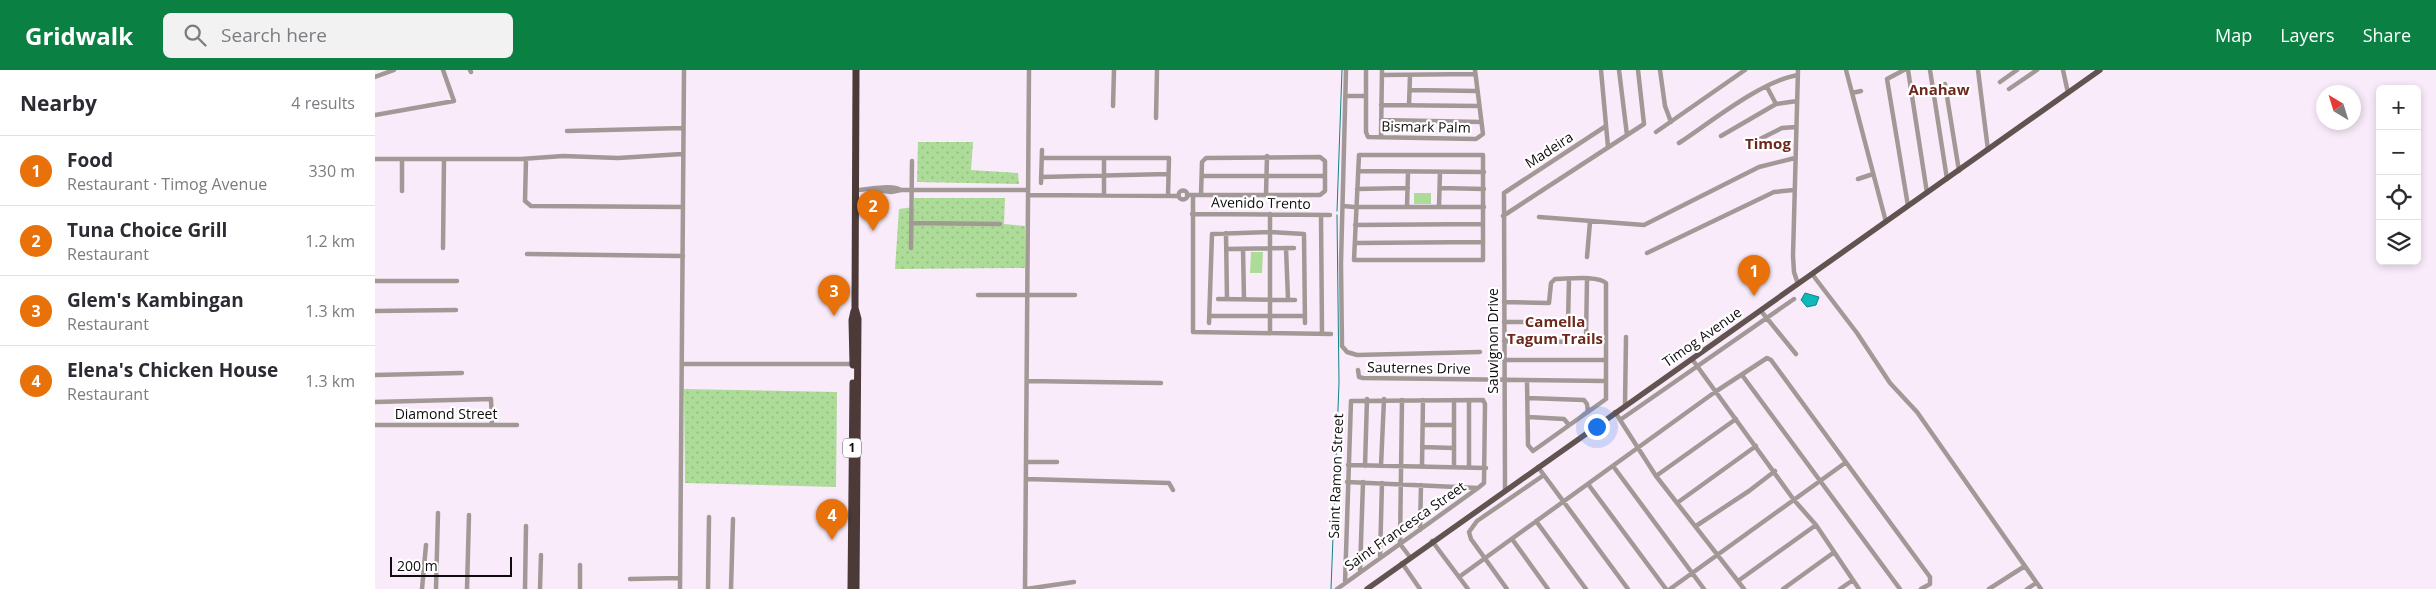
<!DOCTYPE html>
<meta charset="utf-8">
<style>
:root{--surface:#fff;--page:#f2f2f3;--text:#2b2b33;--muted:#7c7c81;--line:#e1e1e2;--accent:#0b8043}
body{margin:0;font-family:"Open Sans",sans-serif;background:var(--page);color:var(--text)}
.controls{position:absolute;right:15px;top:15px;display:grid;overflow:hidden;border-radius:8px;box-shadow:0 2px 8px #0003}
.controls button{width:45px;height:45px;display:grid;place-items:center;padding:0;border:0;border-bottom:1px solid var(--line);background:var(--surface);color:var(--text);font:25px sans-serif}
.compass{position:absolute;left:1941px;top:15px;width:45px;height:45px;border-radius:50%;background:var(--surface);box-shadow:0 2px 8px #0003;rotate:322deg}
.scale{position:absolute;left:15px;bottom:12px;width:122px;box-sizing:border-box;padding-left:5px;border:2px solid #0f0b0f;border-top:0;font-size:14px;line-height:18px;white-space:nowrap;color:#0f0b0f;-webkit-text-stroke:4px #fff;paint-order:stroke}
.you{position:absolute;left:1221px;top:356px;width:18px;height:18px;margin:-12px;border:4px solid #fff;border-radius:50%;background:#1a73e8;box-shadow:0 0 0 8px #1a73e833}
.badge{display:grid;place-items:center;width:32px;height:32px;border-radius:50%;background:var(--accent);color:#fff;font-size:16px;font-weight:700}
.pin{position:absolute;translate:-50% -41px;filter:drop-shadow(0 1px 2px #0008)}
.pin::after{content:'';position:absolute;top:26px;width:18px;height:15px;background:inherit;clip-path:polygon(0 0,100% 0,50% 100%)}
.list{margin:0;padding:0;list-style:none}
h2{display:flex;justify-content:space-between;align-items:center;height:65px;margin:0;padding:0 20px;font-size:21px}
h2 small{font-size:16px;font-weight:400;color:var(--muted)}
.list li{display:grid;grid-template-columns:32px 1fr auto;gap:15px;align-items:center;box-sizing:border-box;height:70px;padding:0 20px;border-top:1px solid var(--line)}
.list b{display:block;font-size:19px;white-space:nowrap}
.list p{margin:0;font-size:16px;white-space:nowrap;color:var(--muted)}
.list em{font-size:16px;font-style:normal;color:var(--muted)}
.icon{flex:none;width:28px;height:28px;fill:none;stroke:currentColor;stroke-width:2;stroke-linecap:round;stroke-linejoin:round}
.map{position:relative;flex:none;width:2061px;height:519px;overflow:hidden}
header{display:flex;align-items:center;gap:30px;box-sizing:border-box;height:70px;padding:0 25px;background:var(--accent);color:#fff}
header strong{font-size:24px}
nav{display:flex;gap:28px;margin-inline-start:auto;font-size:18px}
.search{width:350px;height:45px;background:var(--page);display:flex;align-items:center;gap:12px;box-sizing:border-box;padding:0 18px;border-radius:8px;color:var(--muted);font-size:19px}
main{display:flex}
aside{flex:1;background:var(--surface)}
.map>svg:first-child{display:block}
.grass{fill:url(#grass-dots)}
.garden{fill:#addb98}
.water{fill:#0fb8bb;stroke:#0f8487}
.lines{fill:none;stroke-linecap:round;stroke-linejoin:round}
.stream{stroke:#0f8487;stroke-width:1}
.minor{stroke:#a29997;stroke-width:4.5}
.major{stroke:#625350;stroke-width:5.5}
.highway{stroke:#4b3a37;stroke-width:7}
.labels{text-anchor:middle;stroke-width:4.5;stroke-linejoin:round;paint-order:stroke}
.shield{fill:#fff;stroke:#575457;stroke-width:1}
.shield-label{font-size:12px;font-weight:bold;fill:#0f0b0f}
.street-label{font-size:14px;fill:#0f0b0f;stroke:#fff}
.neighbourhood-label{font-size:15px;font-weight:bold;fill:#6d291d;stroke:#fff}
</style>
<header>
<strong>Gridwalk</strong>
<div class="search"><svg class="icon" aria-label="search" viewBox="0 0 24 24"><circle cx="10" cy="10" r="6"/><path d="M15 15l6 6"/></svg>Search here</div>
<nav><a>Map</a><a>Layers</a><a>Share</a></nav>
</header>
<main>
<aside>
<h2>Nearby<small>4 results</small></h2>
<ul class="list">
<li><span class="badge" style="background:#e8710a">1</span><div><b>Food</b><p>Restaurant · Timog Avenue</p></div><em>330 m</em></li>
<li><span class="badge" style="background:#e8710a">2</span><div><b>Tuna Choice Grill</b><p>Restaurant</p></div><em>1.2 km</em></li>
<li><span class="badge" style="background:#e8710a">3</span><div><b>Glem's Kambingan</b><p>Restaurant</p></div><em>1.3 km</em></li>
<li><span class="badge" style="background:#e8710a">4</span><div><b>Elena's Chicken House</b><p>Restaurant</p></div><em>1.3 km</em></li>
</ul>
</aside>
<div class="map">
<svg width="2061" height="519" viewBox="0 0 2061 519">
<defs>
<pattern id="grass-dots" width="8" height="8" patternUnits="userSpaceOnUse" patternTransform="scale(1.25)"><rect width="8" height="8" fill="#addb98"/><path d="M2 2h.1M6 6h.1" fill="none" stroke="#94bb82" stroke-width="1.8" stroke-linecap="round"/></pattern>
</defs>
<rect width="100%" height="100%" fill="#f9ebfa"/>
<path class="grass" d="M543,72H598L596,100L643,103L644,114L542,112Z
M539,128H630L629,154L650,156V198L520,199L524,139L539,137Z
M309,319L462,322L461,417L310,413Z"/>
<path class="garden" d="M1039,123H1056V134H1039Z
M876,182H888L887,203H875Z"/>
<path class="water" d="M1430,223L1444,227L1441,235L1432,237L1426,230Z"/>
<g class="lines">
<path class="stream" d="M962,141L967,0
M956,519L964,313L962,145"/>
<path class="minor" d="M95,0L96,2
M971,0L966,193L967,276L972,282L982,285L1105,282
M991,0V62L993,67L1101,69L1108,64L1100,0
M1226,0L1233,77
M1244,0L1252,65
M1285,0L1290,36L1296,52
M1471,0L1511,152
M1529,0L1512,9L1533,136
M1533,0L1552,123
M1555,0L1572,109
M1603,0L1613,80
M1688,0L1693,23
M1007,5L1100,4
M0,7L19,0
M1625,12L1642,0
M1570,14L1584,101
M1392,17L1401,34
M1634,19L1662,0
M1035,20L1102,21
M1477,23L1486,21
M971,26H990
M1006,35L1104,36
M1034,35L1035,5
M738,36L739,0
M0,45L79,31L68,0
M781,48L782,0
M1006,50L1106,52
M192,61L308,58
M1281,62L1370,0
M1346,66L1401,34L1422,31
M1006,67L1007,0
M1385,69L1407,58L1421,57
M1304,73C1336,52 1386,11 1423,5
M984,85H1108V190H979Z
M667,88H794L793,126
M0,89H146L188,86L243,88L307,84
M151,89L150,131L156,136L308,137
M983,101L1109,102
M827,106H950
M666,107L793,104
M1483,109L1498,104
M666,113L667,80
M1065,118L1109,119
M982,119L1033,118
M481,120C493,120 516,114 526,120H653
M501,120L516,122L526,120
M803.5 125a4.5 4.5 0 1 1 9 0a4.5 4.5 0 1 1-9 0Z
M27,121V89
M653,125L803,126
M729,125V88
M812,125H945L950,121V91L945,87L831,88L827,92L826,125
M818,125V262L956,264
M891,125L892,86
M968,136L979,137H1109
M1064,136L1065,102
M1032,137L1033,102
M817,144L955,145
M895,144V263
M946,145L947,264
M1128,146L1269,54L1263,0
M1164,147L1269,155L1384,97L1420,88
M536,153L625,154
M980,155L1108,154
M851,163L852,229
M980,173L1108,172
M68,178L69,89
M536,178L537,91
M911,178L913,229
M851,179L919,178
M868,179L869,229
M1272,183L1399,122L1419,120
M152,184L308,186
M1212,187L1215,152
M1437,204L1482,263L1515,313L1542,342L1666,519
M0,211H82
M1423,214L1419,202L1418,186L1423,0
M603,225H700
M843,229L920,230
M1129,232L1174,233L1176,213L1180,209C1192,209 1223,205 1231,213V329L1158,381L1153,375L1152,311
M0,241L81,240
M1386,241L1421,284
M834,246H930
M1129,252H1193L1194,209
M834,253L837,164L895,162L929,164L930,253
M1129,271L1205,272L1211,270L1212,209
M1317,289L1419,430L1441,455L1484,519
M1129,290H1231
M307,294H478
M983,300L984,307L988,308L1231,311
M0,305L87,303
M1367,305L1525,519
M652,311L786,313
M1153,328L1209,330L1212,334L1213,342
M1027,330L1025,474L1035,487
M1079,330V397
M1094,330V397
M0,332L116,329L117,355
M1250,335L1251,267
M1240,342L1281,406L1369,519
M1153,347L1189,349L1194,355
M1245,350L1419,229
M0,355H142
M1048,355H1079
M1047,377L1079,378
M651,392H682
M973,395L1111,398
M990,396L992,329
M1006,396L1009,329
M1047,396L1048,330
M1238,396L1329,519
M1163,397L1253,519
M1281,406L1361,349
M651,409L794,413L798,420
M972,412L1103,418
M1213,414L1291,519
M1130,420L1129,123L1231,56
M1302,433L1381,376
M1161,451L1211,519
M1321,456L1374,421L1400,401
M1045,460L1046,415
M1137,469L1173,519
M1057,471L1093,519
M1005,488L1007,413
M1027,493L1045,519
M985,502L988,412
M1084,507L1340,322L1392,288L1396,290L1555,507V514L1546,519
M255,509L305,508
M1363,511L1441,455
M47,519L51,475
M61,519L63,443
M92,519L94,445
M150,519L151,456
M165,519L166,485
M205,519V495
M305,519L309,0
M333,519L334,447
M356,519L358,449
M650,519L654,0
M651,519L699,512
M962,519L1103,418L1109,413L1110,334L1108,330L976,331L970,513
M1132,519L1096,469L1094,462L1102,451L1169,405
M1295,519L1470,393
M1408,519L1458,483
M1465,519L1478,510
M1614,519L1650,496
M1652,519L1661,513"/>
<path class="major" d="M992,519L1725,0"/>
<path class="highway" d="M481,0L480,238L483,249L481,519
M478,295L477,250L479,241
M476,519L478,313"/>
</g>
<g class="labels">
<rect class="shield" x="468" y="368.5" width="18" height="19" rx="4"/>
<g class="shield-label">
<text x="477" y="382">1</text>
</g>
<g class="street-label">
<text transform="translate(1051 57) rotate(1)" y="5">Bismark Palm</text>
<text transform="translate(1174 80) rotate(-33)" y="5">Madeira</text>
<text transform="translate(886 133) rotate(1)" y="5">Avenido Trento</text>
<text transform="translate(1327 267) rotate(-35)" y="5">Timog Avenue</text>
<text transform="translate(1118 271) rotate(-90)" y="5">Sauvignon Drive</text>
<text transform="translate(1044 298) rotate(1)" y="5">Sauternes Drive</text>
<text x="71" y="349">Diamond Street</text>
<text transform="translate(961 406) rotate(-88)" y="5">Saint Ramon Street</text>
<text transform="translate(1030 456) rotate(-35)" y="5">Saint Francesca Street</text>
</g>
<g class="neighbourhood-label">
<text x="1564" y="25">Anahaw</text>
<text x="1393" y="79">Timog</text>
<text x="1180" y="257">Camella<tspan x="1180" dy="17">Tagum Trails</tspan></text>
</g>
</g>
</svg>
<div class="controls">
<button>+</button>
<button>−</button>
<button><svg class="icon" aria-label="locate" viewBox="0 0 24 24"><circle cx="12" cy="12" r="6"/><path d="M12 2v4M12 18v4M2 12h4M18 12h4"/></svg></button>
<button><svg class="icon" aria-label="layers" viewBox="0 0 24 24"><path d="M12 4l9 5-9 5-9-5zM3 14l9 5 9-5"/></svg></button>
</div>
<svg class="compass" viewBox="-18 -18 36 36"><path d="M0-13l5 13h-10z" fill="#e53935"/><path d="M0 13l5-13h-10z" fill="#7c7c81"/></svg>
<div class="scale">200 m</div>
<div class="you"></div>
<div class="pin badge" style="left:1379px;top:226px;background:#e8710a">1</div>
<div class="pin badge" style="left:498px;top:161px;background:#e8710a">2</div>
<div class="pin badge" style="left:459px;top:246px;background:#e8710a">3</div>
<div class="pin badge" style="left:457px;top:470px;background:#e8710a">4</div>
</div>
</main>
